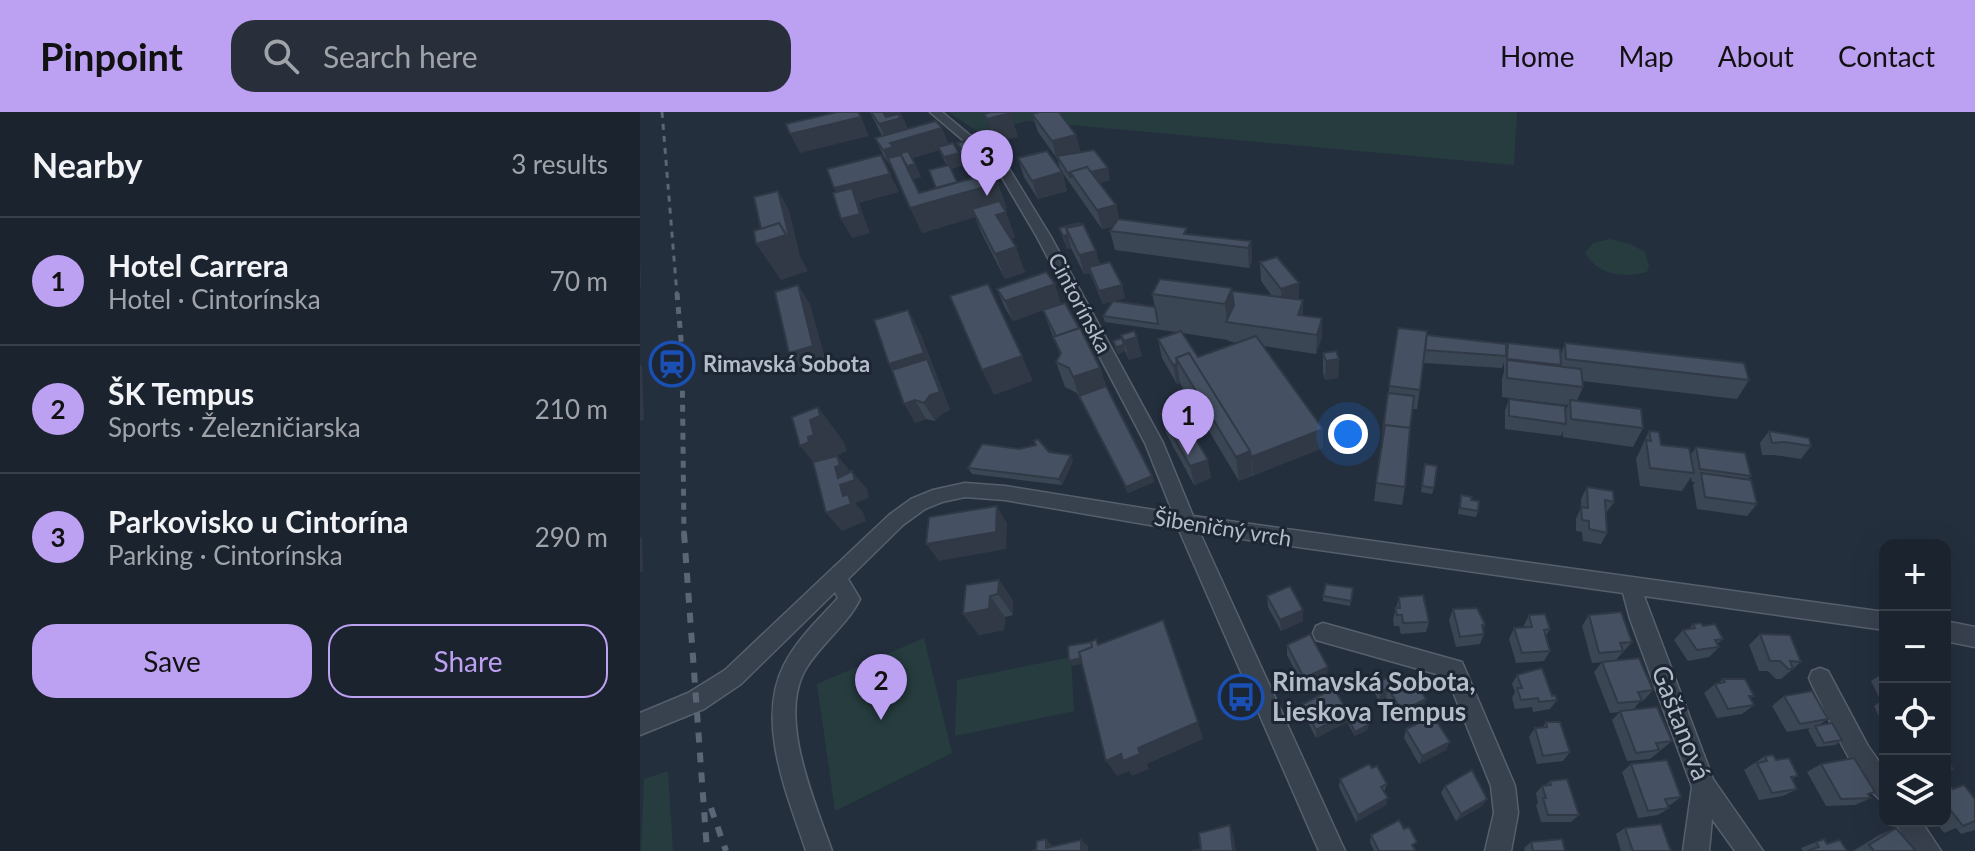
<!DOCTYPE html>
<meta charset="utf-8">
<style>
:root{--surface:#1b232e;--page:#282f3a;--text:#f1f3f6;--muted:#a0a4aa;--line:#39404a;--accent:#bca0f2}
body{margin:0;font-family:Lato,sans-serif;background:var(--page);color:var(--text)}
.controls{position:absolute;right:24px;bottom:24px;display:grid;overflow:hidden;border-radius:16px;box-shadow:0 8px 32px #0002}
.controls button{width:72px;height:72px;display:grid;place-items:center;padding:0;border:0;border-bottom:2px solid var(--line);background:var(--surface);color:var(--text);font:40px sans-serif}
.you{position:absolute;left:708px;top:322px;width:28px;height:28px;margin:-20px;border:6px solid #fff;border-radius:50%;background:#1a73e8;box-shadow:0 0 0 12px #1a73e833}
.badge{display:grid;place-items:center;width:52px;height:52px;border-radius:50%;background:var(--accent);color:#111;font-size:26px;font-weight:700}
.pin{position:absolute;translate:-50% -66px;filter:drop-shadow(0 2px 4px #0008)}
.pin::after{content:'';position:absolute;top:42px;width:28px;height:24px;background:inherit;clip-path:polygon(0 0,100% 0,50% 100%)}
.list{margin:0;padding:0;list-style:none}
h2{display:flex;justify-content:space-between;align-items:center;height:104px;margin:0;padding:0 32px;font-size:34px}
h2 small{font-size:26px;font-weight:400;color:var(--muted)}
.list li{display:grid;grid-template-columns:52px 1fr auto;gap:24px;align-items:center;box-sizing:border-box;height:128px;padding:0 32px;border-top:2px solid var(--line)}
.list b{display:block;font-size:30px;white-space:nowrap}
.list p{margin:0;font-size:26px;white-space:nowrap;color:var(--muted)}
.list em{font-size:26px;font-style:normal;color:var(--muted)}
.actions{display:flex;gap:16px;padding:24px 32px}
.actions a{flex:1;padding:18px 0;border:2px solid var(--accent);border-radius:24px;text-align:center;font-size:28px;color:var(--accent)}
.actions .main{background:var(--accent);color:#111}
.icon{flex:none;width:44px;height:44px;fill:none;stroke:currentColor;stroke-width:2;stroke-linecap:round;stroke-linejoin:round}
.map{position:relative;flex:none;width:1335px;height:739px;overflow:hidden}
header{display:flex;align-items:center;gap:48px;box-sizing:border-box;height:112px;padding:0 40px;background:var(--accent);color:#111}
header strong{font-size:38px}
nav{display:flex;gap:44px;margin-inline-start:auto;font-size:28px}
.search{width:560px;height:72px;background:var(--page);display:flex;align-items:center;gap:20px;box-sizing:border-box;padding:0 28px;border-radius:24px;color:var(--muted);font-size:30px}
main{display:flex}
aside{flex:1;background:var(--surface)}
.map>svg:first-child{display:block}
.green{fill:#263c3f}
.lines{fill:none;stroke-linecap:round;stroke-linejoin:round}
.minor-casing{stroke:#565f6c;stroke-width:3}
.minor{fill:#38414e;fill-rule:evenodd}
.rail-far2{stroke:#5a6575;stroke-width:3;stroke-dasharray:6 6;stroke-linecap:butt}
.rail-far1{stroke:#5a6575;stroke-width:5;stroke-dasharray:7 7;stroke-linecap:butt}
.rail{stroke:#5a6575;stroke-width:6;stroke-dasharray:10 10;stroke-linecap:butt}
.wall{fill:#3b4654;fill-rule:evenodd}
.shaded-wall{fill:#303945}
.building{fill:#455162;stroke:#303945;stroke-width:2}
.labels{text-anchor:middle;stroke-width:6;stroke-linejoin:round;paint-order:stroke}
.street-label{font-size:22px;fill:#b4bcc9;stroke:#1d2633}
.poi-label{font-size:22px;font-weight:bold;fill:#b4bcc9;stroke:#1d2633;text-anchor:start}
.near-poi-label{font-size:26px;font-weight:bold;fill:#b4bcc9;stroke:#1d2633;text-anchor:start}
.near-street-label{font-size:26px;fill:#b4bcc9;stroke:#1d2633}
</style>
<header>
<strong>Pinpoint</strong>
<div class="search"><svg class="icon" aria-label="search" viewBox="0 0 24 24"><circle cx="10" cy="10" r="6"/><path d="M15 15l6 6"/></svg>Search here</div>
<nav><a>Home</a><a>Map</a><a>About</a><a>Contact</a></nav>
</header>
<main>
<aside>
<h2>Nearby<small>3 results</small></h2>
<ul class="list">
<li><span class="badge">1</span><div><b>Hotel Carrera</b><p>Hotel · Cintorínska</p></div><em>70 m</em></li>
<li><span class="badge">2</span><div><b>ŠK Tempus</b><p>Sports · Železničiarska</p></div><em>210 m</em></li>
<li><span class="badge">3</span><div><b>Parkovisko u Cintorína</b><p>Parking · Cintorínska</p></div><em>290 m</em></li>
</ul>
<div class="actions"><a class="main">Save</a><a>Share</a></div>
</aside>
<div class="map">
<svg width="1335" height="739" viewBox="0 0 1335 739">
<rect width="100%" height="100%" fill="#242f3e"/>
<path class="green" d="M308,0H877L874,53L387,9L340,21Z
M970,127L990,132L1005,140L1009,154L1007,160C983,166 959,164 945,141L953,131Z
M284,526L312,641L195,699L177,572Z
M431,545L434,599L315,624L317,568Z
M28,659L33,739H1L4,667Z"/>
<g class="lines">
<g class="minor-casing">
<path id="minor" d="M290,0H302L368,55L411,125L523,331L553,404L1245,500V518L1004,484L1073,667L1123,739H1095L1072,707L1069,739H1043L1052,675L990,507L983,481L560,421L705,739H679L539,418L365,388L325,385L302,390L285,397L263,413L208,467L220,487C208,512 182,531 167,555C136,603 175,690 192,739H166C148,684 115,610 144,553C157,527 179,507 198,486L195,480L101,572L64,597L0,623V601L48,581L85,558L249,403L271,387L293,378L325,371L365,374L533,401L505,331L397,125L357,57Z
M1305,509L1335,515V535L1305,529Z
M683,511L822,550L875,674L878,701L871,739H845L854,701L851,674L807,565L676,528L673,521L676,514Z
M1180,556L1188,559L1228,634L1245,658V690C1220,680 1186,599 1172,573L1169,566L1172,559Z
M1254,709H1281L1301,739H1273Z"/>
</g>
<use href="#minor" class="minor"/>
<path class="rail-far2" d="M22,0L37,183"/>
<path class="rail-far1" d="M37,181L42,239L44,423"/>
<path class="rail" d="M44,421L67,739
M71,696L86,739"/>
</g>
<path class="wall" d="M230,0H260L268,17L309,32L324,53L311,57L317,70L333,66L326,55L317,31L367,96L363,97L375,125L371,127L385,160L365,167L342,122L335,105L282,121L253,57L244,45L235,26L242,24ZM299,38L307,54L297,76L279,81L273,67L281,65L272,46Z
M392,2L436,23L440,40L470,68L460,71L476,93L479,108L548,122L611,129L612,149L609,156L475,138L470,119L474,114L462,117L420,57L418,48L398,20Z
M378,46L422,60L427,79L398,87L384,65Z
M440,111L460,152L482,173L485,186L474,189L515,195L512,182L592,179L632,184L621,169L620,150L659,187L663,188V204L682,225L676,242L623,234L683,317V336L599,369L540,271L537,272L522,246L518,227L536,220L465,210L463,204L472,189L463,192L450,161L444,162L431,136L427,137L419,116ZM542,221L588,228V229L598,231L558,245Z
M357,177L421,192L460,256L466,274L512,364L514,370L488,381L437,281L425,275L416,250L420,243L403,198L373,209L365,196Z
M268,198L281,223L310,298L301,302L295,309L286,307L275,311L249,252Z
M758,216L866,238L868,231L920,245L925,231L1109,268L1097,287L942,269L943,275L937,289L1003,316L993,335L923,325V319L921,324L865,317V299L869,287L925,300L928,293L862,285V267L864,260V250L862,256L784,251L777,297H772L765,375L762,393L734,389L743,318Z
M481,223L502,244L489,248L485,239L478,242L473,229L482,226Z
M683,241L699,247L698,266L685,268L683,260Z
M521,302L571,366L554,373L526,321Z
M1009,319L1021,333L1050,344L1056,335L1111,364L1108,367L1117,392L1107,404L1057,397L1053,373L1055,370H1052L1051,365L1042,379L1000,374L996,347Z
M1129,319L1171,334L1161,347L1134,343H1122L1120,331Z
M433,349L422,373L332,362L328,356Z
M785,352L794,376L792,382L781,380Z
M947,375L974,390L966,401L967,421L961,432L943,429L942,420L936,419V407L941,395V387Z
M821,383L831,388L838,399L836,405L818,402Z
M359,468L373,489V503L365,505L364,518L339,523L323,502Z
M713,476L710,494L683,489V484Z
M627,484L663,509L641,519L628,495Z
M759,485L789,510L786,520L761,522L759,514H754L753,507Z
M813,497L845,512L843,518L844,522L840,532L816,535L809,508Z
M889,503L910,517L906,524L910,539L904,549L876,551L869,527L874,516H884V513Z
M949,503L992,530L975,549L1013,578L1004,588H1001L994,597L1032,629L1010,647L987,649L972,608L980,600L970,601L954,560L962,550L975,549L952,551L942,514Z
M1053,512L1063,514L1083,527L1077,532L1079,535L1069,545L1048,549L1034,528L1043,518L1049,517Z
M1120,522L1161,550L1141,567H1136L1128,559H1119L1109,533Z
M647,533L687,565L664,576L647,543Z
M1245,560V609H1241L1234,594L1241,589L1231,569Z
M877,563L917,588L910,597L893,600L892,595L875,597L872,586L875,580L872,572Z
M765,567L786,587L783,596L759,608L746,585L739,589L734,580L736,571Z
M1083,567L1114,584L1110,586L1114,593L1102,602L1077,606L1064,581L1075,572L1078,571Z
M1144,584L1188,607L1179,613L1202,628L1195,633L1177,635L1168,618L1170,616L1147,620L1132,594Z
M663,592L708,601L707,610L676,626L663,601Z
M708,606L728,613L727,618L715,624L707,610Z
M906,610L930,640L923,649L897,652L889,625L895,616L903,615Z
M799,612L806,638L779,652L764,626L766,617Z
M1245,627V639L1239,631Z
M1125,644L1136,648L1158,664L1152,667L1157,677L1143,684L1119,688L1104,658Z
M991,652L1041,685L1030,693H1027L1029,696L1018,703L998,706L982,660Z
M1181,652L1229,683L1231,686L1215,693L1186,694L1167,660Z
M732,656L747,672L744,680L746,693L716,710L699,675L700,667Z
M910,669L939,703L931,710H901L896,693L898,691L896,681L902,674L906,673Z
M1305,673L1335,687V718L1321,722L1316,716L1304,721L1295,709H1305Z
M805,674L847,687L842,694L816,709L801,681Z
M985,716L1031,739H981L976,722Z
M1256,716L1276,739H1213L1239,723Z
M731,723L774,737L776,739H734L730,730Z
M891,730L925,739H885L884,736Z
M1176,730L1187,732L1207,739H1163L1161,736Z"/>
<path class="shaded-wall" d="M243,0H260L269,19L302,16L310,35L260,49L252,57L243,38L250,36L239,12Z
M371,1L378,25L355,31L347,7Z
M221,5L229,24L160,41L150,22Z
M436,23L441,41L417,44V48L412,29Z
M319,41L324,53L309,57L304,45Z
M275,52L281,65L259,71L253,58Z
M468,56L470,68L442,76L434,65Z
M422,60L427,79L398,87L392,69Z
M250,62L259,80L219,91L230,121L212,126L201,107L205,95L194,76Z
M358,71L367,96L336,105L332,97L335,105L282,121L270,96Z
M138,79L149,98L160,144L168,159L141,168L116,132Z
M476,93L480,112L462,117L457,98Z
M366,100L375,125L365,128L356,103Z
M428,123L431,136L427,137L423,124Z
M611,129L612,149L609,156L608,136Z
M376,135L385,160L365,167L355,142Z
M456,139L461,158L449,155L450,161L444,162L439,143Z
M0,145L1,175H0Z
M659,171V190L641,196V177Z
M415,172L421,192L373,209L365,189Z
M158,173L170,192L187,253L163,260L149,241Z
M482,173L485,186L463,192L459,179Z
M592,176L595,212L587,210L585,192Z
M663,188V207L659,222L658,203Z
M268,198L281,223L310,298L301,302L295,309L284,291L264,277L249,252Z
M682,206V225L676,242L677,223Z
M497,225L502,244L489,248L484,229Z
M484,233L485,239L478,242L476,235Z
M382,244L393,269L354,283L342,258Z
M699,247L698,266L685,268L686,249Z
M0,252L2,254L4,308L0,309Z
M537,252L540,271L537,272L533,253Z
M460,256L468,281L439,284L433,265Z
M275,288L286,307L275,311L264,292Z
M178,295L204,330L207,339L198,343V344L212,362V359L227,377L229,386L215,391L223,400L226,409L202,419L186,401L188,368L160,334L168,325L170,308Z
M683,317V336L613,363L611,345Z
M610,339L612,363L599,369L596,345Z
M431,343L433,349L422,373L419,367Z
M568,348L571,366L554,373L550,354Z
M512,364L514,370L488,381L486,375Z
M357,394L367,411L366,437L299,449L286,432Z
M0,425L2,426L3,459L0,460Z
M359,468L373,489V503L358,482Z
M350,484L365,505L364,518L339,523L323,502Z
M663,498V509L641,519L640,508Z
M452,544L455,549L432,554L429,549Z
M688,555L687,565L664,576V566Z
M748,576L746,585L739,589L741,580Z
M786,587L783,596L759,608L762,599Z
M708,601L707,610L676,626V618Z
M558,610L563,627L507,652L509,657L492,664L489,659L477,664L466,649Z
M728,613L727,618L715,624V620Z
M810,630L806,638L779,652L782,644Z
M748,686L746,693L716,710L718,703Z
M847,687L842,694L816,709L821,702Z
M590,713L594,726L596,739H593Z
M406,727L413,734V739L406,736Z
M441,728L448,734V739H441Z"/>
<path class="building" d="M197,0H218L221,5L150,22L146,12Z
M231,0H243L246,5L258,2L261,6L239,12Z
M351,0H370L371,1L347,7L344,2Z
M399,0H419L436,23L412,29L392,2Z
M296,9L302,16L250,31L253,35L243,38L235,26Z
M330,28L358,71L270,96L248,46L261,43L279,81L338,65L317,31Z
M313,31L319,41L304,45L298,35Z
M454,38L468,56L451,60L447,55L430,60L431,66L417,44Z
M268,39L275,52L267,54L261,43L248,46L252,55L247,45Z
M407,39L422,60L392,69L378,46Z
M241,43L250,62L194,76L187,57Z
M309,53L317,70L296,76L289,58Z
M447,55L476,93L457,98L430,60Z
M212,76L220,102L201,107L193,81Z
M138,79L149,124L148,125L139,111L121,117L114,85Z
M359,89L366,100L356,103L376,135L355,142L332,97Z
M478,107L547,116L544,122L611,129L608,136L470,119Z
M139,111L146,123L116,132L114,119Z
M440,111L441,113L426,116L428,123L423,124L419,116Z
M443,112L456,139L439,143L426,116Z
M637,145L659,171L641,177L620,150Z
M470,150L482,173L459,179L449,155Z
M406,160L415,172L365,189L357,177Z
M520,167L592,176L585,192L512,182Z
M348,172L382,244L342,258L310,184Z
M158,173L173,234L149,241L135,180Z
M592,179L663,188L658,203L682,206L677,223L586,210L594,193Z
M473,189L515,195L518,212L463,204Z
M425,191L439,216L416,224L403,198Z
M268,198L284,241L249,252L234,208Z
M440,216L460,256L433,265L429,256L416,250L421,241L413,225Z
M758,216L787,219L780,278L749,274Z
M494,219L497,225L484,229L481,223Z
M541,219L558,245L616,224L683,317L611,345L610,339L549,241L536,246L537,252L533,253L518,227Z
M787,223L866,232V244L785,238Z
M482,226L484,233L476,235L473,229Z
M868,231L920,237L921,253L867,247Z
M925,231L1104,251L1109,268L926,247Z
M696,239L699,247L686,249L683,241Z
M549,241L610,339L596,345L536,246Z
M287,247L300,280L290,283L284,291L275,288L264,292L252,258Z
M867,248L941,257L943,275L867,266Z
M466,274L512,364L486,375L439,284Z
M748,281L774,284L770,316L745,313L744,319L743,318Z
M869,287L925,294L926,312L869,304Z
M930,288L1001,297L1003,316L931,307Z
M178,295L180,304L170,308L174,323L168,325L169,330L160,334L152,305Z
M538,296L568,348L550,354L521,302Z
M745,313L770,316L765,375L736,371Z
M1009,319L1019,320L1021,333L1049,336L1054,361L1010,356L1006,328L1011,329Z
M1129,319L1169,326L1171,334L1144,330L1132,331Z
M398,327L409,340L431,343L419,367L328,356L342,332L379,337L396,333L394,329Z
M1056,335L1105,341L1111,364L1060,357Z
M197,344L200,353L195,355L198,366L212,359L215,368L200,373L203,384L208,382L211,392L186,401L173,350Z
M785,352L797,354L794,376L782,374Z
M1061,361L1111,368L1117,392L1065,385Z
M947,375L973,379L974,390L965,388L967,421L949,417V409L942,408L941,395L948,396Z
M821,383L832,385L831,388L839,389L838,399L820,396Z
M357,394L356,420L286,432L289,405Z
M359,468L358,482L350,484L349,497L323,502L326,473Z
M686,472L713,476L711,489L683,484Z
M650,474L663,498L640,508L627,484Z
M783,483L789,510L763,511L762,503H757L755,496H760L759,485Z
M837,496L845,512L842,513L844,522L820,525L813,497Z
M981,500L992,530L980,531L983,539L959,541L949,503Z
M905,502L910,517L904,518L910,539L882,541L874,516L892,515L889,503Z
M523,508L558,610L498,636L500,642L483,649L481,642L466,649L439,540L452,535L451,530L456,527L458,533Z
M1061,511L1063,514L1075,512L1083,527L1075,528L1079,535L1057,538L1043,518L1055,516L1053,512Z
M670,522L688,555L664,566L647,533Z
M1120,522L1150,523L1161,550L1150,549L1153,557H1148L1140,549H1130Z
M451,530L452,535L439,540L441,546L429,549L428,534Z
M999,546L1013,578L998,580L1002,589L978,591L962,550Z
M902,556L912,584L915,583L917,588L899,590L898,586L881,588L877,576H882L877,563Z
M760,559L765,567L772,564L786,587L762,599L748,576L741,580L736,571Z
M1083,567H1105L1114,584H1109L1114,593L1088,597L1075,572L1085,570Z
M694,576L708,601L676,618L663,592Z
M1172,579L1188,607L1160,612L1144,584Z
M1017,595L1032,629L1016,631L1019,638L996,641L980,599Z
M720,600L728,613L715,620L708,606Z
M797,602L801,608L797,610L810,630L782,644L766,617Z
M906,610H920L930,640L903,644L895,616L907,615Z
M1192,611L1202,628L1184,631L1175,614Z
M1133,643L1136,648L1149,646L1158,664L1151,665L1157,677L1132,681L1117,651L1127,649L1125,644Z
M1214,646L1235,680L1228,682L1231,686L1201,687L1181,652Z
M1305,646L1313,657L1305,659Z
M1027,648L1041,685L1025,687L1029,696L1008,699L991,652Z
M729,652L732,656L737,654L747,672L741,675L748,686L718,703L700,667Z
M832,658L847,687L821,702L805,674Z
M927,667L939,703H908L903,686H906L902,674L911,673L910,669Z
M1309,672L1313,677L1324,673L1335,687V709L1323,714L1305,691V673Z
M759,708L764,717L769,715L777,730L772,733L776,739H739L731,723Z
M1021,712L1031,739H993L985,716Z
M590,713L593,739H552L561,737L559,721Z
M1256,716L1276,739H1234L1229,733Z
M406,727V736L441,728V739H392L396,738L397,729Z
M922,727L925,739H893L891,730Z
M1184,727L1187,732L1200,728L1207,739H1167L1179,735L1176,730Z"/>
<defs>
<g id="station-ring" transform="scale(2.3)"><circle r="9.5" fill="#1d2633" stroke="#1a4fb4" stroke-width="1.5"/><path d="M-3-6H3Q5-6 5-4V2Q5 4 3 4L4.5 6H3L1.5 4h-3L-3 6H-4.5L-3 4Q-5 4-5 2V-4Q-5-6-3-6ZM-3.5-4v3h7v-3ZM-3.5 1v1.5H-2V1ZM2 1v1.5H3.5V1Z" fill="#1a4fb4"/></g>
<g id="bus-ring" transform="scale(2.3)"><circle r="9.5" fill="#1d2633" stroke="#1a4fb4" stroke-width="1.5"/><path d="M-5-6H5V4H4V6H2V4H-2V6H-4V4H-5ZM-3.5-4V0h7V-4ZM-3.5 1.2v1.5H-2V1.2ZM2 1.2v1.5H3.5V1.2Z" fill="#1a4fb4"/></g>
</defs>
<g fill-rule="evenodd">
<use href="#station-ring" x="32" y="252"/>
<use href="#bus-ring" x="601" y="585"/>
</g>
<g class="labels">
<g class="street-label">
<text transform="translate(440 191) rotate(62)" y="8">Cintorínska</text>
<text transform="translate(583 416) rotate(9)" y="8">Šibeničný vrch</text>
</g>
<g class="poi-label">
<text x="63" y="260">Rimavská Sobota</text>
</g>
<g class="near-poi-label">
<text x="632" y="579">Rimavská Sobota,<tspan x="632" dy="30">Lieskova Tempus</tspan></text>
</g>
<g class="near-street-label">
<text transform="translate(1041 611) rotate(69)" y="9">Gaštanová</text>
</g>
</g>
</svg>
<div class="controls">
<button>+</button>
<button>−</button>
<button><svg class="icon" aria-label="locate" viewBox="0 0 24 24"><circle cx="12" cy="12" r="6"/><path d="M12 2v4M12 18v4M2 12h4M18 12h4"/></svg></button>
<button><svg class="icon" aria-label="layers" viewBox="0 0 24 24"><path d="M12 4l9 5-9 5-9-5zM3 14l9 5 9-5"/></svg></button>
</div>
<div class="you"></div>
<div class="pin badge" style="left:548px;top:343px">1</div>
<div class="pin badge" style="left:241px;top:608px">2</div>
<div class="pin badge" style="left:347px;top:84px">3</div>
</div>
</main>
